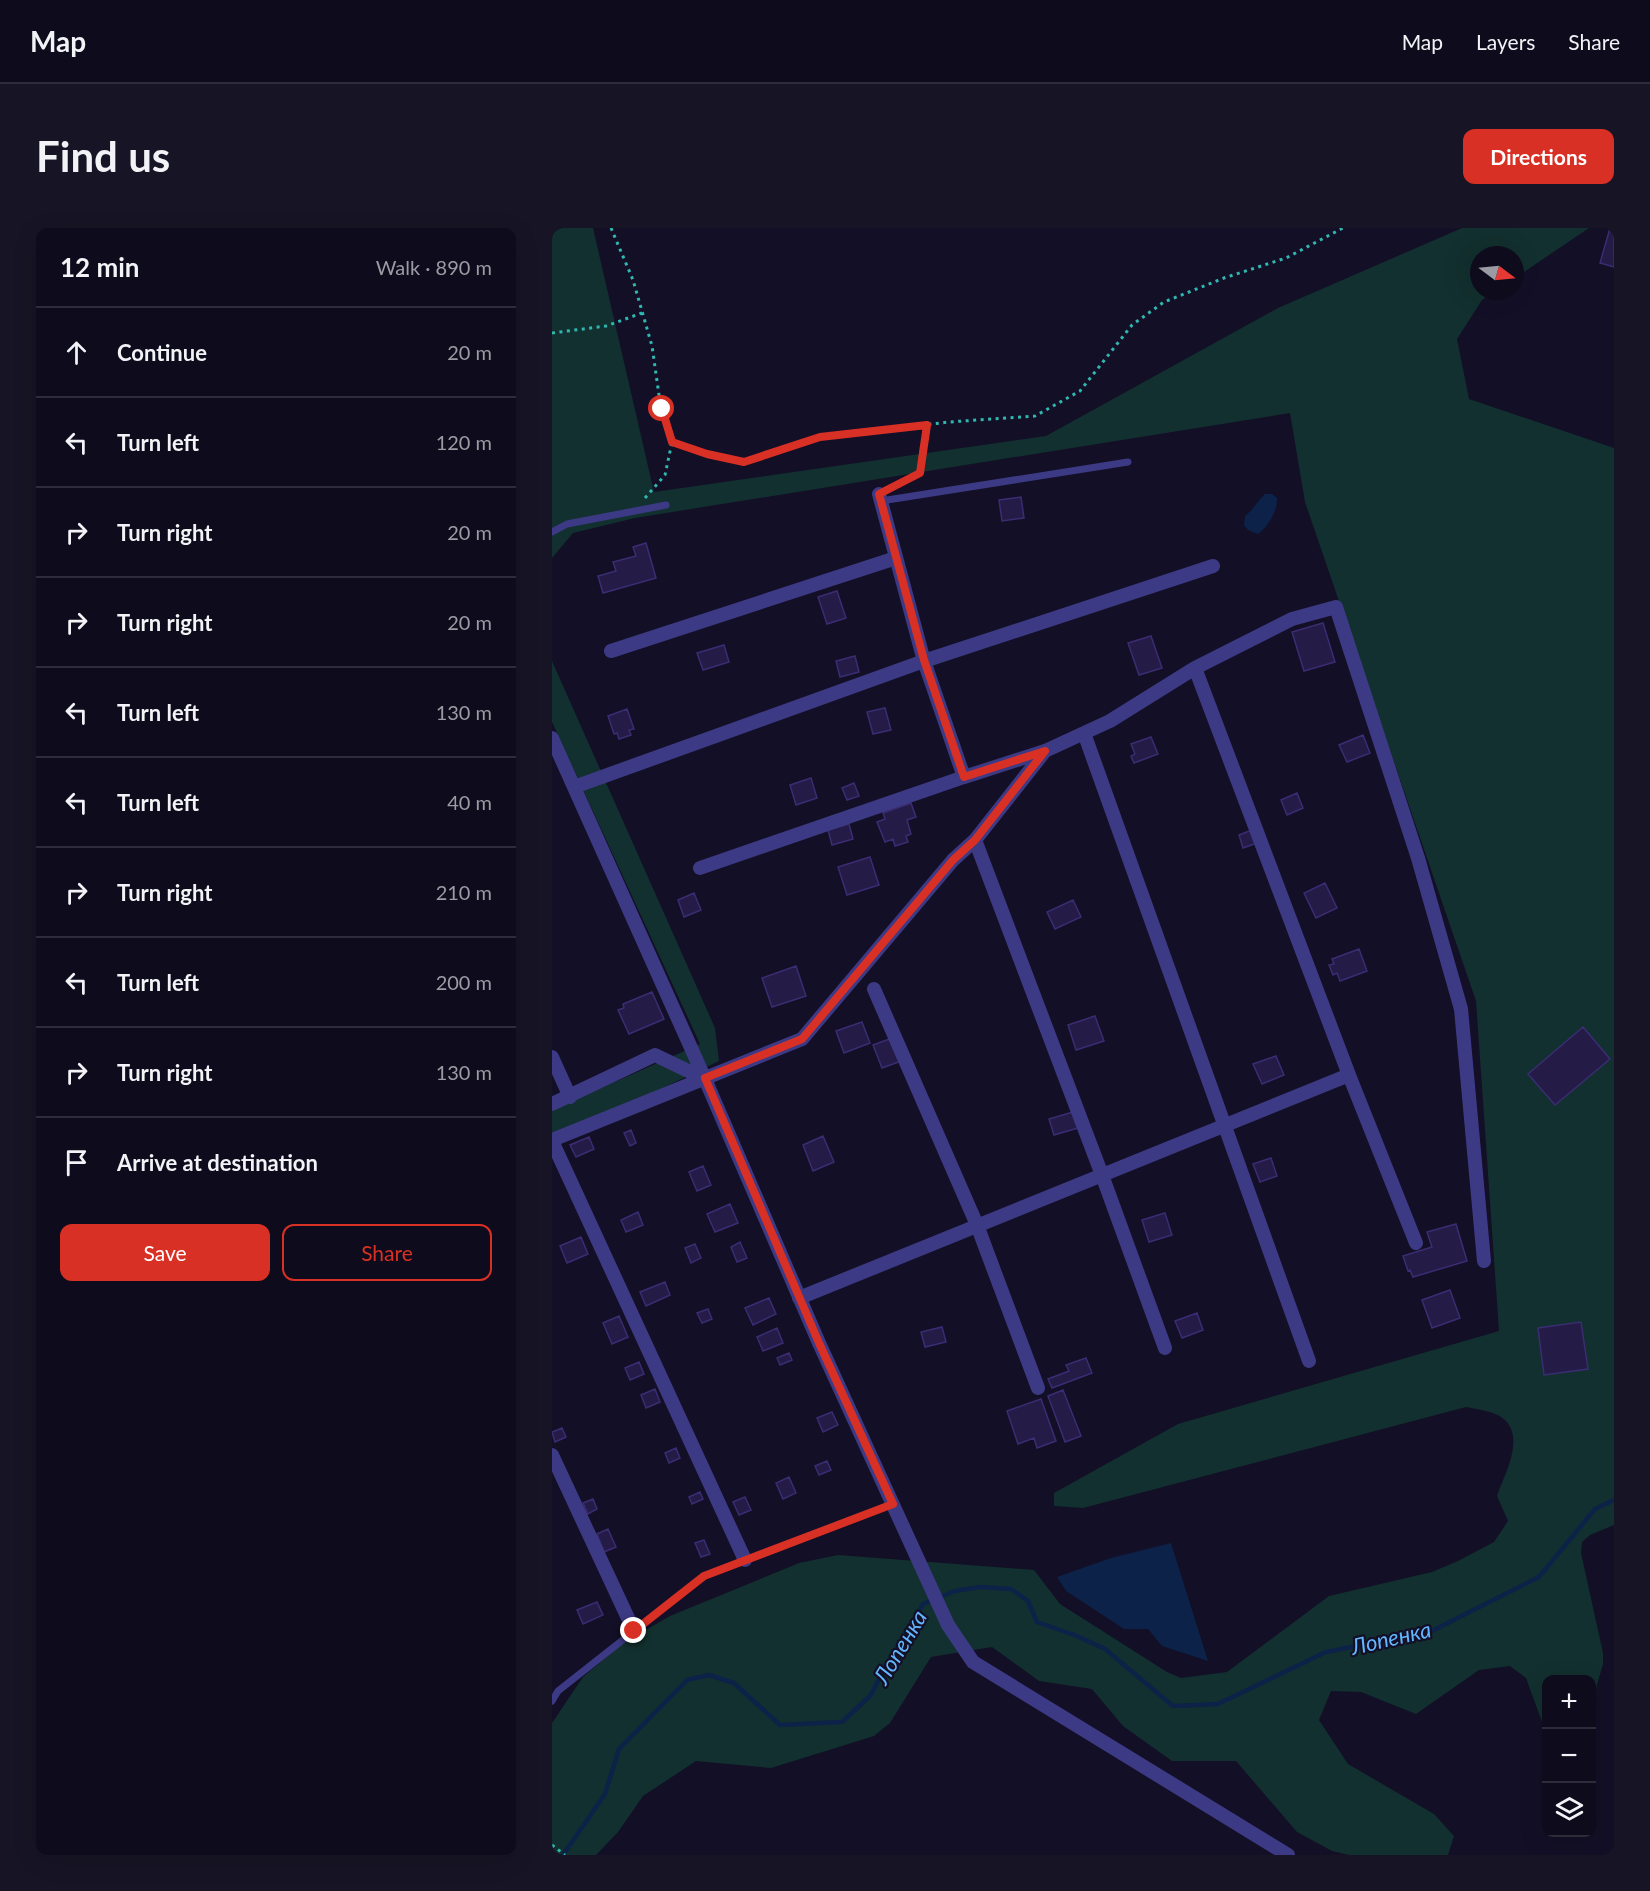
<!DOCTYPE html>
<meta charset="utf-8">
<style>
:root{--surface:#0e0b1c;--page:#171425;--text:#f1f3f6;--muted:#9b9ba3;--line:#2e2b3b;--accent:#d93025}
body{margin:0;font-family:Lato,sans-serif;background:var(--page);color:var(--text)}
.controls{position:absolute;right:18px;bottom:18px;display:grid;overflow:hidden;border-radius:12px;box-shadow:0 6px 24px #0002}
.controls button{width:54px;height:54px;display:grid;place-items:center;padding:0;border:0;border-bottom:2px solid var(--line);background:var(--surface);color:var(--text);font:30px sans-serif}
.compass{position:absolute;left:918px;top:18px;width:54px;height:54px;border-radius:50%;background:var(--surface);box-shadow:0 6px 24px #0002;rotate:106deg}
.stop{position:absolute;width:18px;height:18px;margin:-14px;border:4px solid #d93025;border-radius:50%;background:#fff}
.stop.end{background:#d93025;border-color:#fff;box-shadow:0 2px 6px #0008}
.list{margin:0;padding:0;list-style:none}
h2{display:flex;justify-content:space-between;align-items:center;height:78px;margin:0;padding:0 24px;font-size:26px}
h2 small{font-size:20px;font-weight:400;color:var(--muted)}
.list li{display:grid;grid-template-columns:39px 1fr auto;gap:18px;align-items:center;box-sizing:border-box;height:90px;padding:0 24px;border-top:2px solid var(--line)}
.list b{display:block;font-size:22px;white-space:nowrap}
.list em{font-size:20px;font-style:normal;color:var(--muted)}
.actions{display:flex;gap:12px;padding:18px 24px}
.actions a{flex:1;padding:14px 0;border:2px solid var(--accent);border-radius:12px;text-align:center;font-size:21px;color:var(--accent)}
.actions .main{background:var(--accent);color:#fff}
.icon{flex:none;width:33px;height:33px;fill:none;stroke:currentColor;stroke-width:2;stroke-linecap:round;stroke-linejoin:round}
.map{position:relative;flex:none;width:1062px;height:1627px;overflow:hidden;border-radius:12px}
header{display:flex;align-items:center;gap:36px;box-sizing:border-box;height:84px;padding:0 30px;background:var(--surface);border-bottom:2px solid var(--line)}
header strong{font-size:28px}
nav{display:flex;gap:33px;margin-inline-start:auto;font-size:21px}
.intro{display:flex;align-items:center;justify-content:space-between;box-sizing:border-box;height:144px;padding:0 36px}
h1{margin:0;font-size:42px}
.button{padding:15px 27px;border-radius:12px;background:var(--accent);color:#fff;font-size:21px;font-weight:700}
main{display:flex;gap:36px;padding:0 36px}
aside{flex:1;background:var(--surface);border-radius:12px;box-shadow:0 6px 24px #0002}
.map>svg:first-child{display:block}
.green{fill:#12302f}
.water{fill:#0c2248}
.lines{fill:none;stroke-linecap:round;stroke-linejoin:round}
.stream{stroke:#0c2248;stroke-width:4.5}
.building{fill:#241b47;stroke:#3b2d73;stroke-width:1.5}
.path{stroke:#2fb8b0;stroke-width:3;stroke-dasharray:3 4.5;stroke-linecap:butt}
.service{stroke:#3d3a85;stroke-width:7}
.minor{stroke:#3d3a85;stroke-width:14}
.route{stroke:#d93025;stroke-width:8}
.labels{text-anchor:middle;stroke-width:4.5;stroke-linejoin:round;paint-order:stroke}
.water-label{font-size:22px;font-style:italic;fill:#62b6ff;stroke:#130f26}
</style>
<header>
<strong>Map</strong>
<nav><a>Map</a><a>Layers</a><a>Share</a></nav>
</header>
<div class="intro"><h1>Find us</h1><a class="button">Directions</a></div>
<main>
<aside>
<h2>12 min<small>Walk · 890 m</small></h2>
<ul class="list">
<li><svg class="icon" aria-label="ahead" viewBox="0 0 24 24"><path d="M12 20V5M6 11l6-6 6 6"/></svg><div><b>Continue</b></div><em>20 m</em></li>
<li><svg class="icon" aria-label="left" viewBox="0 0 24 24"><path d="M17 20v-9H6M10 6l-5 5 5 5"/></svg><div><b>Turn left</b></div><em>120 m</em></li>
<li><svg class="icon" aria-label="right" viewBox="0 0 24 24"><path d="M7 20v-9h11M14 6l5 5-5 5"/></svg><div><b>Turn right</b></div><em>20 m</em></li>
<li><svg class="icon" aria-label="right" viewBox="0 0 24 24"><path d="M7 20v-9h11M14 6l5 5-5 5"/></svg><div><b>Turn right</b></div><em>20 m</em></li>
<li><svg class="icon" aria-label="left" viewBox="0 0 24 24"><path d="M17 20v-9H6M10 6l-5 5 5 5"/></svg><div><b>Turn left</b></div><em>130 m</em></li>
<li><svg class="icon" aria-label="left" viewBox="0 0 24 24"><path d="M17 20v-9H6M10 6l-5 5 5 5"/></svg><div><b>Turn left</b></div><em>40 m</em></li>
<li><svg class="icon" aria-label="right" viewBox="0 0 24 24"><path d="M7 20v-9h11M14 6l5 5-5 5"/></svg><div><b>Turn right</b></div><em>210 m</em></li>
<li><svg class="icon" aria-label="left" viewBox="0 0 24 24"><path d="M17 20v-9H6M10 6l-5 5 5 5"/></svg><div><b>Turn left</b></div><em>200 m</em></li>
<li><svg class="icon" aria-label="right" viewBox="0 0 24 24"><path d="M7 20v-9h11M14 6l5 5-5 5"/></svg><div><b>Turn right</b></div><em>130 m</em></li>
<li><svg class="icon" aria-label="arrive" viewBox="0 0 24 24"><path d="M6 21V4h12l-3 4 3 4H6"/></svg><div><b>Arrive at destination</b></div></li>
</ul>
<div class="actions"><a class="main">Save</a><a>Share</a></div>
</aside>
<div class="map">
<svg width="1062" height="1627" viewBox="0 0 1062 1627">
<rect width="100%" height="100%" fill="#130f26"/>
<path class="green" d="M0,0H41L102,264L494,208L726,80L910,0H1037L963,50V27H927V63H943L930,72L905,111L917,171L1062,220V1297L1038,1307L1030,1314L1029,1325L1051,1425V1436L1040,1474V1452H994V1498L990,1494L974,1450L958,1438L927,1442L864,1486L809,1464L779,1463L767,1492L796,1536L882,1586L902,1608L896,1627H797L780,1623L745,1604L684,1533H620L571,1498L540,1461L487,1453L440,1419L379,1429L338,1495L322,1508L219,1540L144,1533L91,1568L66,1604L44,1627H0V1495L31,1449L71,1415L118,1388L247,1335L286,1327L482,1342L508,1376L615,1444L629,1450L675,1444L777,1368L880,1344L906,1333L942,1314L956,1293L945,1268C952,1247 972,1213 954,1193C945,1183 926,1182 914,1179L531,1280L502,1278V1265L626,1196L947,1103L924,773L753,274L738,185L83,290L21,305L0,330Z
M0,433L163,800L167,833L0,913V882L148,816L0,494Z"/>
<path class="water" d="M713,266H720L725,270C726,282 716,299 706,306L696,302L692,297L693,288C702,281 705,273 713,266Z
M619,1315L656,1433L610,1418L596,1401H572L514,1363L505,1349L559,1330Z"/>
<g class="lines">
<path class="stream" d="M11,1627L53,1566L67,1521L135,1452L157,1447L182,1455L228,1497L290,1494L319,1467L332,1441L371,1376L403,1363L428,1359L459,1361L476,1373L485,1394L525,1408L553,1421L621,1478L666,1476L774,1424L880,1403L987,1349L1043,1281L1062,1272"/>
</g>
<path class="building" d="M1058,0H1062V39L1048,35Z
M469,269L472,290L450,293L447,272Z
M94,315L104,350L51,365L46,348L64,343L61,334L84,328L81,319Z
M285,363L294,390L275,396L266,369Z
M771,395L783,434L752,443L740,404Z
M599,408L610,440L587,447L576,415Z
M172,417L177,434L151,442L145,425Z
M303,428L307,444L288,449L284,433Z
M333,480L339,502L321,506L315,484Z
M75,481L82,501L77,502L79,507L67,511L65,505L62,506L56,488Z
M811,507L818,525L795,534L787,517Z
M599,509L606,526L582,535L579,528L583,526L579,516Z
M259,550L265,570L244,577L238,557Z
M302,555L307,568L295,572L290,560Z
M745,565L751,580L735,587L729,572Z
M359,575L364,589L355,592L359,606L354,608L356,614L343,618L341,611L333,614L325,594L333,591L331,585Z
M297,596L301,611L280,617L276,602Z
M700,602L705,615L691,620L687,607Z
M318,629L327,657L295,667L286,639Z
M773,655L785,680L764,690L752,665Z
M142,665L149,682L132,689L126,672Z
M521,672L529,689L503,701L495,684Z
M807,721L815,743L788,753L785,745L781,747L777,737L782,736L780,731Z
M244,738L254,768L220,779L210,750Z
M100,764L112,791L77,806L66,782L72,780L71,776Z
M543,788L552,813L524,822L516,797Z
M310,794L318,815L292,825L284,803Z
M1031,799L1058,831L1003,877L976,846Z
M343,809L352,832L330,840L321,817Z
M724,828L732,847L710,856L701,836Z
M521,884L526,900L502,907L497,891Z
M79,902L84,915L78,918L72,905Z
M271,908L282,934L261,943L251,917Z
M37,909L42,921L24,929L18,917Z
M719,930L725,948L708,954L701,936Z
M151,938L159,957L145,963L137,944Z
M178,976L186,995L163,1004L155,986Z
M86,984L91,997L74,1004L69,992Z
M613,985L620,1007L597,1014L590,992Z
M904,996L915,1033L861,1049L858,1042L856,1043L851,1028L880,1019L875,1004Z
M29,1009L36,1026L15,1035L8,1018Z
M188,1014L195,1030L185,1034L179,1019Z
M143,1016L149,1030L139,1035L133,1020Z
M113,1054L118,1067L94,1078L88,1064Z
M898,1062L908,1090L880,1100L870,1072Z
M217,1070L224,1086L201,1097L193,1080Z
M156,1081L160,1091L150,1095L145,1085Z
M645,1085L651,1102L630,1110L623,1093Z
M67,1088L76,1109L60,1116L51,1095Z
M1029,1094L1036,1141L992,1147L986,1100Z
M390,1099L394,1114L373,1119L369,1104Z
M225,1100L231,1115L211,1123L205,1109Z
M237,1125L240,1132L228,1137L225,1130Z
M534,1130L540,1145L500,1160L496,1151L517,1143L514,1137Z
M87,1134L92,1146L78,1152L73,1140Z
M103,1161L108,1174L94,1180L89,1167Z
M511,1162L529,1208L513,1214L496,1168Z
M489,1171L504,1213L485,1220L482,1210L466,1216L455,1183Z
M280,1184L286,1197L271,1204L265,1190Z
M10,1200L14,1209L3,1214L0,1204Z
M124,1220L128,1230L117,1235L113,1225Z
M275,1233L279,1242L267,1247L263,1238Z
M237,1249L244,1265L231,1271L224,1255Z
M148,1264L151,1271L140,1276L137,1269Z
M193,1269L199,1282L187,1287L181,1274Z
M41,1271L45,1281L36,1286L31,1275Z
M56,1301L64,1319L52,1324L45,1306Z
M152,1312L158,1326L149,1329L143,1315Z
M45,1374L51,1387L31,1396L25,1382Z"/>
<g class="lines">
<path class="path" d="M59,0L81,52L100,118L109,181L120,214L155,226L192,234L268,209L397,194L483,188L528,163L580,97L612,74L672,50L734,30L791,0
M0,105L54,98L90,85
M341,259L368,245L375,197
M93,270L113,247L120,214
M0,1617L13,1627"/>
<path class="service" d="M329,273L576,234
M0,304L15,296L114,277
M0,1473L6,1463L152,1348L341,1276"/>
<path class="minor" d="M327,266L372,433L412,549L493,523
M59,423L344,330
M643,440L797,847
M532,505L757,1133
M0,510L153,851L267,1115L396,1397L421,1434L736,1627
M22,559L372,433L661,338
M423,612L550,947L613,1120
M148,640L412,549
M322,761L425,997L486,1160
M0,829L18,869
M0,876L103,827L153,851
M0,912L250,811L401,632L423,612L493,523L558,493L643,440L740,391L784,379L866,630L909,781L932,1033
M0,913L193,1332
M247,1070L797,847L864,1015
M0,1227L82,1403"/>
</g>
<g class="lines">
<path class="route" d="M82,1403L152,1348L341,1276L267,1115L153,850L250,811L401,632L423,612L493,523L412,549L372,432L327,266L368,245L375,197L268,209L192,234L155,226L120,214L110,181"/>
</g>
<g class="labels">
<g class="water-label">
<text transform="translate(839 1410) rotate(-13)" y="8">Лопенка</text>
<text transform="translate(348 1419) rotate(-59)" y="8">Лопенка</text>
</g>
</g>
</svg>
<div class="controls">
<button>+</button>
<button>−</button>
<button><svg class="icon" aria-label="layers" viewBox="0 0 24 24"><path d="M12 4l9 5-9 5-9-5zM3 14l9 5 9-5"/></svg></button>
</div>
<svg class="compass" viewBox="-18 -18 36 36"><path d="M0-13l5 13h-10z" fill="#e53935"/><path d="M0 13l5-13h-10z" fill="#9b9ba3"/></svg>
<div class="stop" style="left:110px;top:181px"></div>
<div class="stop end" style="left:82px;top:1403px"></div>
</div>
</main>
